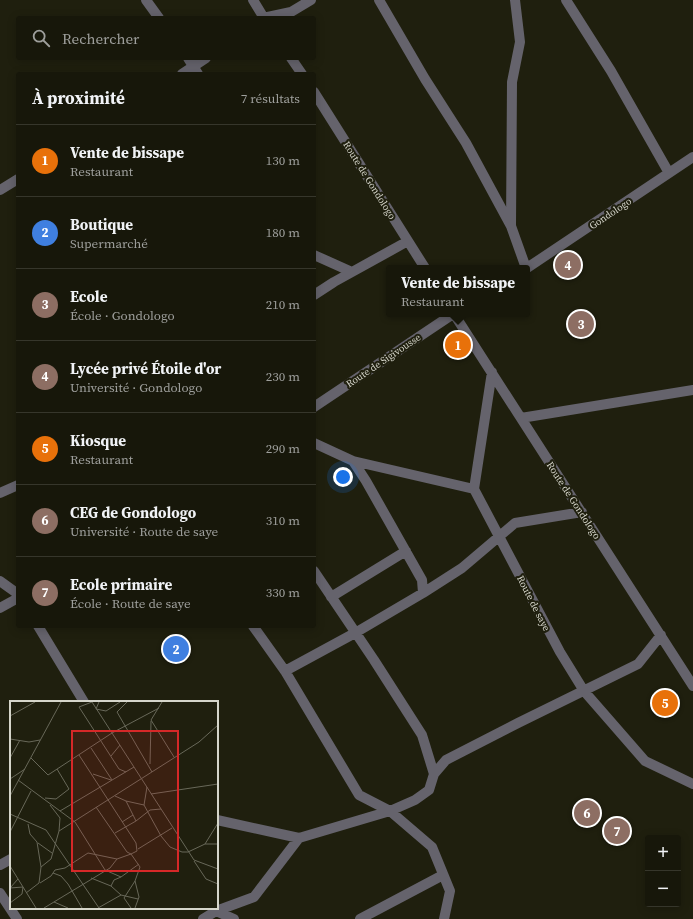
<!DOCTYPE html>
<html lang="fr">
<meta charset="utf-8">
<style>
:root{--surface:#17170a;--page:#202013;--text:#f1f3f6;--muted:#9e9f9c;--line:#36362b;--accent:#7c3aed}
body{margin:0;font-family:"Source Serif 4",serif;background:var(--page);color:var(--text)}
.controls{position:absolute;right:12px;bottom:12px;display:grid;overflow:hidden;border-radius:4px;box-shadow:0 2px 10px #0003}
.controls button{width:36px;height:36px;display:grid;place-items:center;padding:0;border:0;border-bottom:1px solid var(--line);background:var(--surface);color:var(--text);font:20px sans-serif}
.you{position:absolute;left:343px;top:477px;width:14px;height:14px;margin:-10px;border:3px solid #fff;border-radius:50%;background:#1a73e8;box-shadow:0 0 0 6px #1a73e833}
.badge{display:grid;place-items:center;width:26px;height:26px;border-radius:50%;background:var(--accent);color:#fff;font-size:13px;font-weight:700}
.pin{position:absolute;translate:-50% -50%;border:2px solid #fff;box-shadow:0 1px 4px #0006}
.popup{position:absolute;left:386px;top:265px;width:144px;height:52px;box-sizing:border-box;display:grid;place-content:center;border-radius:4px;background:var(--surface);filter:drop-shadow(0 1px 3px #0005);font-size:13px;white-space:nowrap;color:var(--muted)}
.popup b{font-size:15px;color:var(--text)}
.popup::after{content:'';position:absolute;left:50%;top:100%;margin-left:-8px;border:8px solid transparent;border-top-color:var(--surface)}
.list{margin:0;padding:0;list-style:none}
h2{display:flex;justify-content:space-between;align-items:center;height:52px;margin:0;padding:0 16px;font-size:17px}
h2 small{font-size:13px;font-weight:400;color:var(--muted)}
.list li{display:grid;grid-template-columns:26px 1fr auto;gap:12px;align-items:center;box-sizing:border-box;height:72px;padding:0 16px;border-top:1px solid var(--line)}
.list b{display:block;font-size:15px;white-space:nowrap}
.list p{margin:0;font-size:13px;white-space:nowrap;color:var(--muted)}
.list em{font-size:13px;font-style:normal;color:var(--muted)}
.icon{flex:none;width:22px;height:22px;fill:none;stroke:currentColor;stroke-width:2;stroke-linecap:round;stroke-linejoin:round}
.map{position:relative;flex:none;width:693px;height:919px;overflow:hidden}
.search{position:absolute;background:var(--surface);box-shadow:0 2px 10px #0003;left:16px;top:16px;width:300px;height:44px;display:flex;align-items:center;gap:10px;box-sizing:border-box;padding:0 14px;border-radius:4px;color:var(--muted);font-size:15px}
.panel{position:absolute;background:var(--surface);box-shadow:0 2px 10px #0003;left:16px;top:72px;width:300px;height:556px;border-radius:4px}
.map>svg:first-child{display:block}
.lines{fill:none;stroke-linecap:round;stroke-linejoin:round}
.minor{stroke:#65636c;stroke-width:10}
.labels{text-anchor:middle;stroke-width:4;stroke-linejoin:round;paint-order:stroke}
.street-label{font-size:10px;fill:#d5d5ca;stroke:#1f1f0e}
.inset-road{fill:none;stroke:#686859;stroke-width:1}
.view{fill:#d62828;fill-opacity:0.15;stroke:#d62828;stroke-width:2}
.inset-edge{fill:none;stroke:#d5d5ca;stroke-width:2}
</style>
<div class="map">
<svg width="693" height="919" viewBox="0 0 693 919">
<rect width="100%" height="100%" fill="#1f1f0e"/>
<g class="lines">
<path class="minor" d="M146,0L159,18
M253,0L264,18
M379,0L425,79L466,143L511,226L526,268
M566,0L611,71L669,173
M263,18L291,12L311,0
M188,58L198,74
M291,58L302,74
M182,74L206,58
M314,92L425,268
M0,190L18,179
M511,225L512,82L520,42L515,0
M314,255L352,272
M527,268L693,157
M314,295L334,282L408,241
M454,314L693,686
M492,372L474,489L560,652L584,691L645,761L693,784
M314,407L453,314
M521,418L693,390
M353,461L474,489
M0,493L18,485
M0,581L18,594
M423,593L462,568L515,523L582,512
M331,597L406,551
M0,608L18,598
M38,626L84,702
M253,626L285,671L359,795L390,811L415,800L429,790L434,774L422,735L374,660L314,571
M285,671L355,633L423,593L422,580L366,481L353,461L314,443
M434,774L446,760L518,723L638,664L661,635
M217,820L299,838
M0,865L11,859
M0,893L17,919
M214,908L216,911L234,919
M203,919L216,911L254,897L299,838L390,811L432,847L450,891L444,919
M360,919L443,875"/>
</g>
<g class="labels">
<g class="street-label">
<text transform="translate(370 180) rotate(58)" y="4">Route de Gondologo</text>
<text transform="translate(610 213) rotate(-34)" y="4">Gondologo</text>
<text transform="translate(383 360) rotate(-34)" y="4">Route de Sigivousse</text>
<text transform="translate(574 500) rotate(57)" y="4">Route de Gondologo</text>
<text transform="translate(534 603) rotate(63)" y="4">Route de saye</text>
</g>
</g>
<g transform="translate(10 701)">
<rect width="208" height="208" fill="#1f1f0e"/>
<path class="inset-road" d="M82,1L184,159L208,168M82,1L69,6L109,68L116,71M89,1L86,8L96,10L110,1M117,1L107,11L142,71M152,1L141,19L164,56M0,15L25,1M0,38L19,41L30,39M81,47L102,79M69,54L126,142L127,150L121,153L117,151L86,106M101,55L110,44M0,57L10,39M21,57L38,74L102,32L149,7M140,63L141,20M83,73L101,79M0,78L15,68M8,79L65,121L95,169L111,176L104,179L101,185M137,86L134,104L151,135L160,146L172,151H178L195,143H208M141,93L208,83M0,95L51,1M105,95L116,100L126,120L105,132M35,97L46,98L59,88L47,68M116,100L134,104M40,104L50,117L49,130M50,110L124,66M0,113L36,129L89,207M126,120L140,109L151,108M112,121L123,114M18,123L20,133L27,141L31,166M0,131L21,90M28,142L42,152M195,143L208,122M128,148L162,127M184,160L196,178L208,183M0,165L26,207M43,172L51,175L58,183L72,207M111,176L129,163M81,177L101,185L111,194M30,182L41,175L45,169L55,167L78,152L107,158M0,187L13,186L12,193L0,202M0,187L8,178M16,192L29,182L31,166L41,158L49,130L189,41L208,24M44,201L58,207M34,207L100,167L107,158L121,153L130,166L125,180L114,197L121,207M88,207L111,194L128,198M125,207L129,196L125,180"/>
<path class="view" d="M62,30H168V170H62Z"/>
<rect width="208" height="208" class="inset-edge"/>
</g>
</svg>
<div class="controls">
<button>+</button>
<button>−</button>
</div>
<div class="you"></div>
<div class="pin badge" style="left:458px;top:345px;background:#e8710a">1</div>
<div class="popup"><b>Vente de bissape</b>Restaurant</div>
<div class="pin badge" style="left:176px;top:649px;background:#3f7fe0">2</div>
<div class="pin badge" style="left:581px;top:324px;background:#8d6e63">3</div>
<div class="pin badge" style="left:568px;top:265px;background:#8d6e63">4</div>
<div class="pin badge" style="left:665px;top:703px;background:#e8710a">5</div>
<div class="pin badge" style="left:587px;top:813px;background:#8d6e63">6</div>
<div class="pin badge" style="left:617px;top:831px;background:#8d6e63">7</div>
<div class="search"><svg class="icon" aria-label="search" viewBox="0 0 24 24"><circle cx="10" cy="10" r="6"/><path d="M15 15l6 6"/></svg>Rechercher</div>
<section class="panel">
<h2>À proximité<small>7 résultats</small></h2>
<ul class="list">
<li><span class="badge" style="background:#e8710a">1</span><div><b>Vente de bissape</b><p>Restaurant</p></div><em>130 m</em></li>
<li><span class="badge" style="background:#3f7fe0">2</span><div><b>Boutique</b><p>Supermarché</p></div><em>180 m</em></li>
<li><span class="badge" style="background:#8d6e63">3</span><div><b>Ecole</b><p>École · Gondologo</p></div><em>210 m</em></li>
<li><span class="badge" style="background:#8d6e63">4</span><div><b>Lycée privé Étoile d'or</b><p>Université · Gondologo</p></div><em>230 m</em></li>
<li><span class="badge" style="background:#e8710a">5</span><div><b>Kiosque</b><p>Restaurant</p></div><em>290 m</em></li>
<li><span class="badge" style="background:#8d6e63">6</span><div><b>CEG de Gondologo</b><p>Université · Route de saye</p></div><em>310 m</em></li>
<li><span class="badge" style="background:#8d6e63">7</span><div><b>Ecole primaire</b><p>École · Route de saye</p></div><em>330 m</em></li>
</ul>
</section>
</div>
